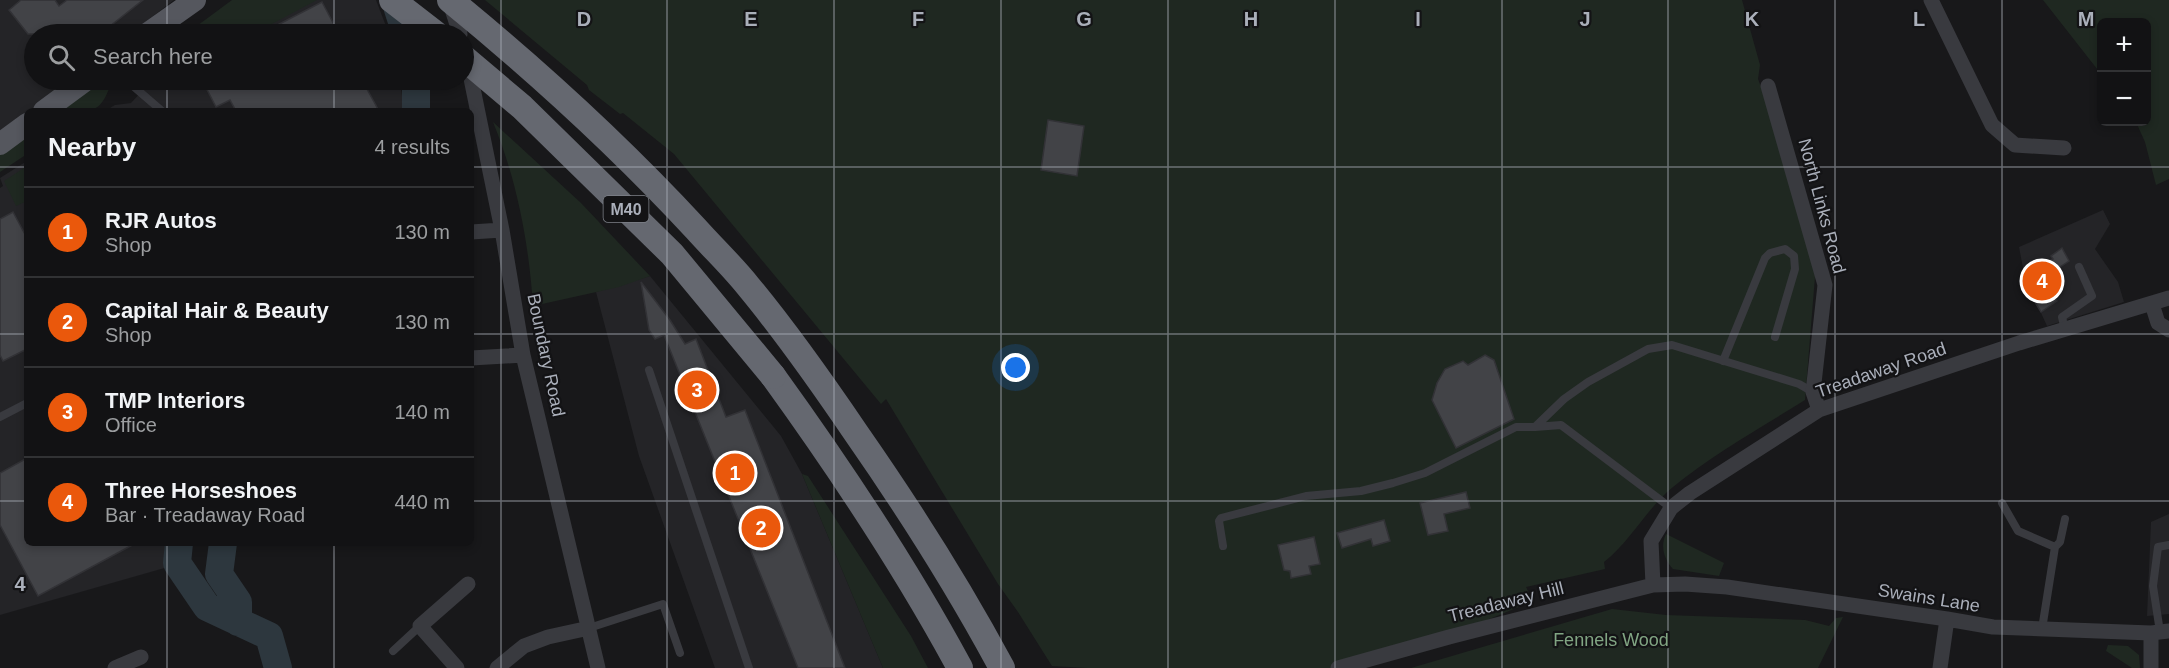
<!DOCTYPE html>
<meta charset="utf-8">
<style>
:root{--surface:#121214;--page:#1b1b1d;--text:#f1f3f6;--muted:#9c9ea0;--line:#313234;--accent:#ea580c}
body{margin:0;font-family:Helvetica,sans-serif;background:var(--page);color:var(--text)}
.controls{position:absolute;right:18px;top:18px;display:grid;overflow:hidden;border-radius:9px;box-shadow:0 3px 9px #0003}
.controls button{width:54px;height:54px;display:grid;place-items:center;padding:0;border:0;border-bottom:2px solid var(--line);background:var(--surface);color:var(--text);font:30px sans-serif}
.you{position:absolute;left:1016px;top:368px;width:21px;height:21px;margin:-15px;border:4px solid #fff;border-radius:50%;background:#1a73e8;box-shadow:0 0 0 9px #1a73e833}
.badge{display:grid;place-items:center;width:39px;height:39px;border-radius:50%;background:var(--accent);color:#fff;font-size:20px;font-weight:700}
.pin{position:absolute;translate:-50% -50%;border:3px solid #fff;box-shadow:0 2px 6px #0006}
.list{margin:0;padding:0;list-style:none}
h2{display:flex;justify-content:space-between;align-items:center;height:78px;margin:0;padding:0 24px;font-size:26px}
h2 small{font-size:20px;font-weight:400;color:var(--muted)}
.list li{display:grid;grid-template-columns:39px 1fr auto;gap:18px;align-items:center;box-sizing:border-box;height:90px;padding:0 24px;border-top:2px solid var(--line)}
.list b{display:block;font-size:22px;white-space:nowrap}
.list p{margin:0;font-size:20px;white-space:nowrap;color:var(--muted)}
.list em{font-size:20px;font-style:normal;color:var(--muted)}
.icon{flex:none;width:33px;height:33px;fill:none;stroke:currentColor;stroke-width:2;stroke-linecap:round;stroke-linejoin:round}
.map{position:relative;flex:none;width:2169px;height:668px;overflow:hidden}
.search{position:absolute;background:var(--surface);box-shadow:0 3px 9px #0003;left:24px;top:24px;width:450px;height:66px;display:flex;align-items:center;gap:15px;box-sizing:border-box;padding:0 21px;border-radius:33px;color:var(--muted);font-size:22px}
.panel{position:absolute;background:var(--surface);box-shadow:0 3px 9px #0003;left:24px;top:108px;width:450px;height:438px;border-radius:9px}
.map>svg:first-child{display:block}
.built{fill:#242427}
.green{fill:#1f2821}
.lines{fill:none;stroke-linecap:round;stroke-linejoin:round}
.river{stroke:#2d373e;stroke-width:28}
.building{fill:#424347;stroke:#323236;stroke-width:1.5}
.lane{stroke:#393a3f;stroke-width:8}
.street{stroke:#393a3f;stroke-width:15}
.primary{stroke:#55575e;stroke-width:22}
.highway{stroke:#656870;stroke-width:26}
.highway-bridge{stroke:#656870;stroke-width:26}
.grid{fill:none;stroke:#aaafba;stroke-width:1.5;stroke-opacity:0.55}
.labels{text-anchor:middle;stroke-width:4.5;stroke-linejoin:round;paint-order:stroke}
.shield{fill:#131315;stroke:#7d8088;stroke-width:1.5}
.shield-label{font-size:16px;font-weight:bold;fill:#aaafba}
.street-label{font-size:18px;fill:#aaafba;stroke:#131315}
.park-label{font-size:18px;fill:#81a583;stroke:#131315}
.grid-label{font-size:20px;text-anchor:middle;font-weight:bold;fill:#aaafba;stroke:#131315;stroke-width:4.5;stroke-linejoin:round;paint-order:stroke}
</style>
<div class="map">
<svg width="2169" height="668" viewBox="0 0 2169 668">
<rect width="100%" height="100%" fill="#18181a"/>
<path class="built" d="M0,0H174L130,34H34V80H72L0,132Z
M243,0H376L389,34H195Z
M139,80H400L404,111H105L115,105L131,103L144,89L138,85Z
M27,161V543H177L175,565L0,615V188L3,186L0,178Z
M2103,210L2110,224L2095,249L2118,282L2124,302L2047,326L2037,304L2027,289L2019,247Z
M650,276L781,436L802,474L883,668H715L639,456L596,292Z
M2169,514V614L2147,616L2151,522Z"/>
<path class="green" d="M232,0H317L253,34H186Z
M485,0H1742L1760,65L1758,79L1776,126L1816,264L1805,400C1762,427 1713,454 1673,487C1646,509 1631,541 1604,562L1605,569L1526,587L1533,601L1475,625L1349,668H1087L1052,666L1018,612L998,584L886,399L881,404L674,154L623,113L620,114L589,90L587,85Z
M2043,0H2169V179L2156,185L2145,142L2136,122H2146V22H2102L2101,74Z
M103,86H110C99,117 88,111 59,111L84,92Z
M493,122L581,203L650,276L619,287L533,306C529,244 517,180 493,122Z
M27,135V154L0,172V155Z
M27,166V201L16,206L4,181Z
M802,474L808,476L911,636L928,668H883Z
M1666,534L1724,563L1719,576L1673,569C1664,559 1660,546 1666,534Z
M1612,609L1666,615L1805,620L1829,626L1836,618L1843,617L1818,668H1411Z
M2108,645L2128,646L2139,655L2140,668H2132L2106,651Z"/>
<g class="lines">
<path class="river" d="M395,0L406,34
M416,80V111
M179,543L177,563L207,607L269,636L278,668
M223,543L219,574L238,602V622"/>
</g>
<path class="building" d="M21,0H55L59,6L67,0H143L100,34H28L9,10Z
M322,2L339,34H260Z
M202,80H362L379,111H236L230,100L216,107Z
M1048,120L1084,126L1077,176L1041,170Z
M13,212L27,238V349L3,361L0,355V219Z
M2062,248L2069,261L2060,267L2064,278L2052,285L2055,288L2052,290L2057,301L2041,312L2027,289L2025,273L2053,259L2051,256Z
M641,282L670,320L685,344L696,339L726,417L745,410L845,668H798L664,335L655,339L649,330Z
M1485,355L1494,360L1514,419L1456,448L1432,400L1437,383L1445,369L1463,361L1468,365Z
M27,458V543H136L38,596L0,525V473Z
M1466,492L1470,508L1444,514L1448,531L1428,535L1420,503Z
M1384,520L1390,541L1373,546L1371,539L1342,548L1337,533Z
M1314,537L1320,564L1309,566L1311,574L1291,578L1290,571L1284,570L1278,545Z"/>
<g class="lines">
<path class="lane" d="M126,80L162,111
M2065,330L2062,317L2092,296L2079,267
M1723,361L1765,258L1770,253L1785,249L1794,256L1795,269L1775,337
M649,370L749,668
M0,417L27,403
M2002,503L2018,531L2055,547
M1671,508L1561,425L1535,427L1564,399L1588,382L1648,349L1672,345L1799,384L1813,392
M1223,546L1219,521L1221,518L1306,496L1361,491L1393,483L1425,473L1516,427H1535
M589,628L663,604L680,653
M2042,629L2055,547L2060,542L2065,519
M2160,632L2153,586L2158,547L2169,545
M393,651L420,626"/>
<path class="street" d="M1931,0L1992,125L2015,145L2064,148
M450,3L460,34
M468,64L502,230L523,355L598,668
M1768,86L1825,285L1813,392L1819,410
M471,232L502,230
M2152,304L2158,323L2169,330
M471,358L523,355
M1653,585L1651,541L1671,508L1690,493L1819,410L2019,343L2169,298
M115,668L141,657
M457,668L420,626L468,584
M497,668L524,646L548,637L589,628
M1338,668L1449,637L1653,585L1685,584L1727,587L1947,619L1993,627L2151,633L2169,631
M1940,668L1947,619
M2151,668V633"/>
<path class="primary" d="M147,34L195,0
M44,111L86,80
M0,144L27,124"/>
<path class="highway" d="M392,0L436,34
M450,0C537,71 620,147 696,229C713,248 732,266 748,286C787,333 822,383 856,433C909,509 958,586 1002,668
M773,376C841,470 905,566 960,668"/>
<path class="highway-bridge" d="M464,58L522,107L672,254L773,376"/>
</g>
<path class="grid" d="M167,0V34M334,0V34M501,0V668M667,0V668M834,0V668M1001,0V668M1168,0V668M1335,0V668M1502,0V668M1668,0V668M1835,0V668M2002,0V668M167,80V111M334,80V111M0,167H27M471,167H2169M0,334H27M471,334H2169M0,501H27M471,501H2169M167,543V668M334,543V668"/>
<g class="labels">
<rect class="shield" x="603.5" y="196" width="45" height="26" rx="4.5"/>
<g class="shield-label">
<text x="626" y="215">M40</text>
</g>
<g class="street-label">
<text transform="translate(1822 206) rotate(75)" y="6">North Links Road</text>
<text transform="translate(546 355) rotate(78)" y="6">Boundary Road</text>
<text transform="translate(1881 370) rotate(-19)" y="6">Treadaway Road</text>
<text transform="translate(1929 598) rotate(9)" y="6">Swains Lane</text>
<text transform="translate(1506 602) rotate(-14)" y="6">Treadaway Hill</text>
</g>
<g class="park-label">
<text x="1611" y="646">Fennels Wood</text>
</g>
</g>
<g class="grid-label">
<text x="584" y="26">D</text>
<text x="751" y="26">E</text>
<text x="918" y="26">F</text>
<text x="1084" y="26">G</text>
<text x="1251" y="26">H</text>
<text x="1418" y="26">I</text>
<text x="1585" y="26">J</text>
<text x="1752" y="26">K</text>
<text x="1919" y="26">L</text>
<text x="2086" y="26">M</text>
<text x="20" y="591">4</text>
</g>
</svg>
<div class="controls">
<button>+</button>
<button>−</button>
</div>
<div class="you"></div>
<div class="pin badge" style="left:735px;top:473px">1</div>
<div class="pin badge" style="left:761px;top:528px">2</div>
<div class="pin badge" style="left:697px;top:390px">3</div>
<div class="pin badge" style="left:2042px;top:281px">4</div>
<div class="search"><svg class="icon" aria-label="search" viewBox="0 0 24 24"><circle cx="10" cy="10" r="6"/><path d="M15 15l6 6"/></svg>Search here</div>
<section class="panel">
<h2>Nearby<small>4 results</small></h2>
<ul class="list">
<li><span class="badge">1</span><div><b>RJR Autos</b><p>Shop</p></div><em>130 m</em></li>
<li><span class="badge">2</span><div><b>Capital Hair &amp; Beauty</b><p>Shop</p></div><em>130 m</em></li>
<li><span class="badge">3</span><div><b>TMP Interiors</b><p>Office</p></div><em>140 m</em></li>
<li><span class="badge">4</span><div><b>Three Horseshoes</b><p>Bar · Treadaway Road</p></div><em>440 m</em></li>
</ul>
</section>
</div>
